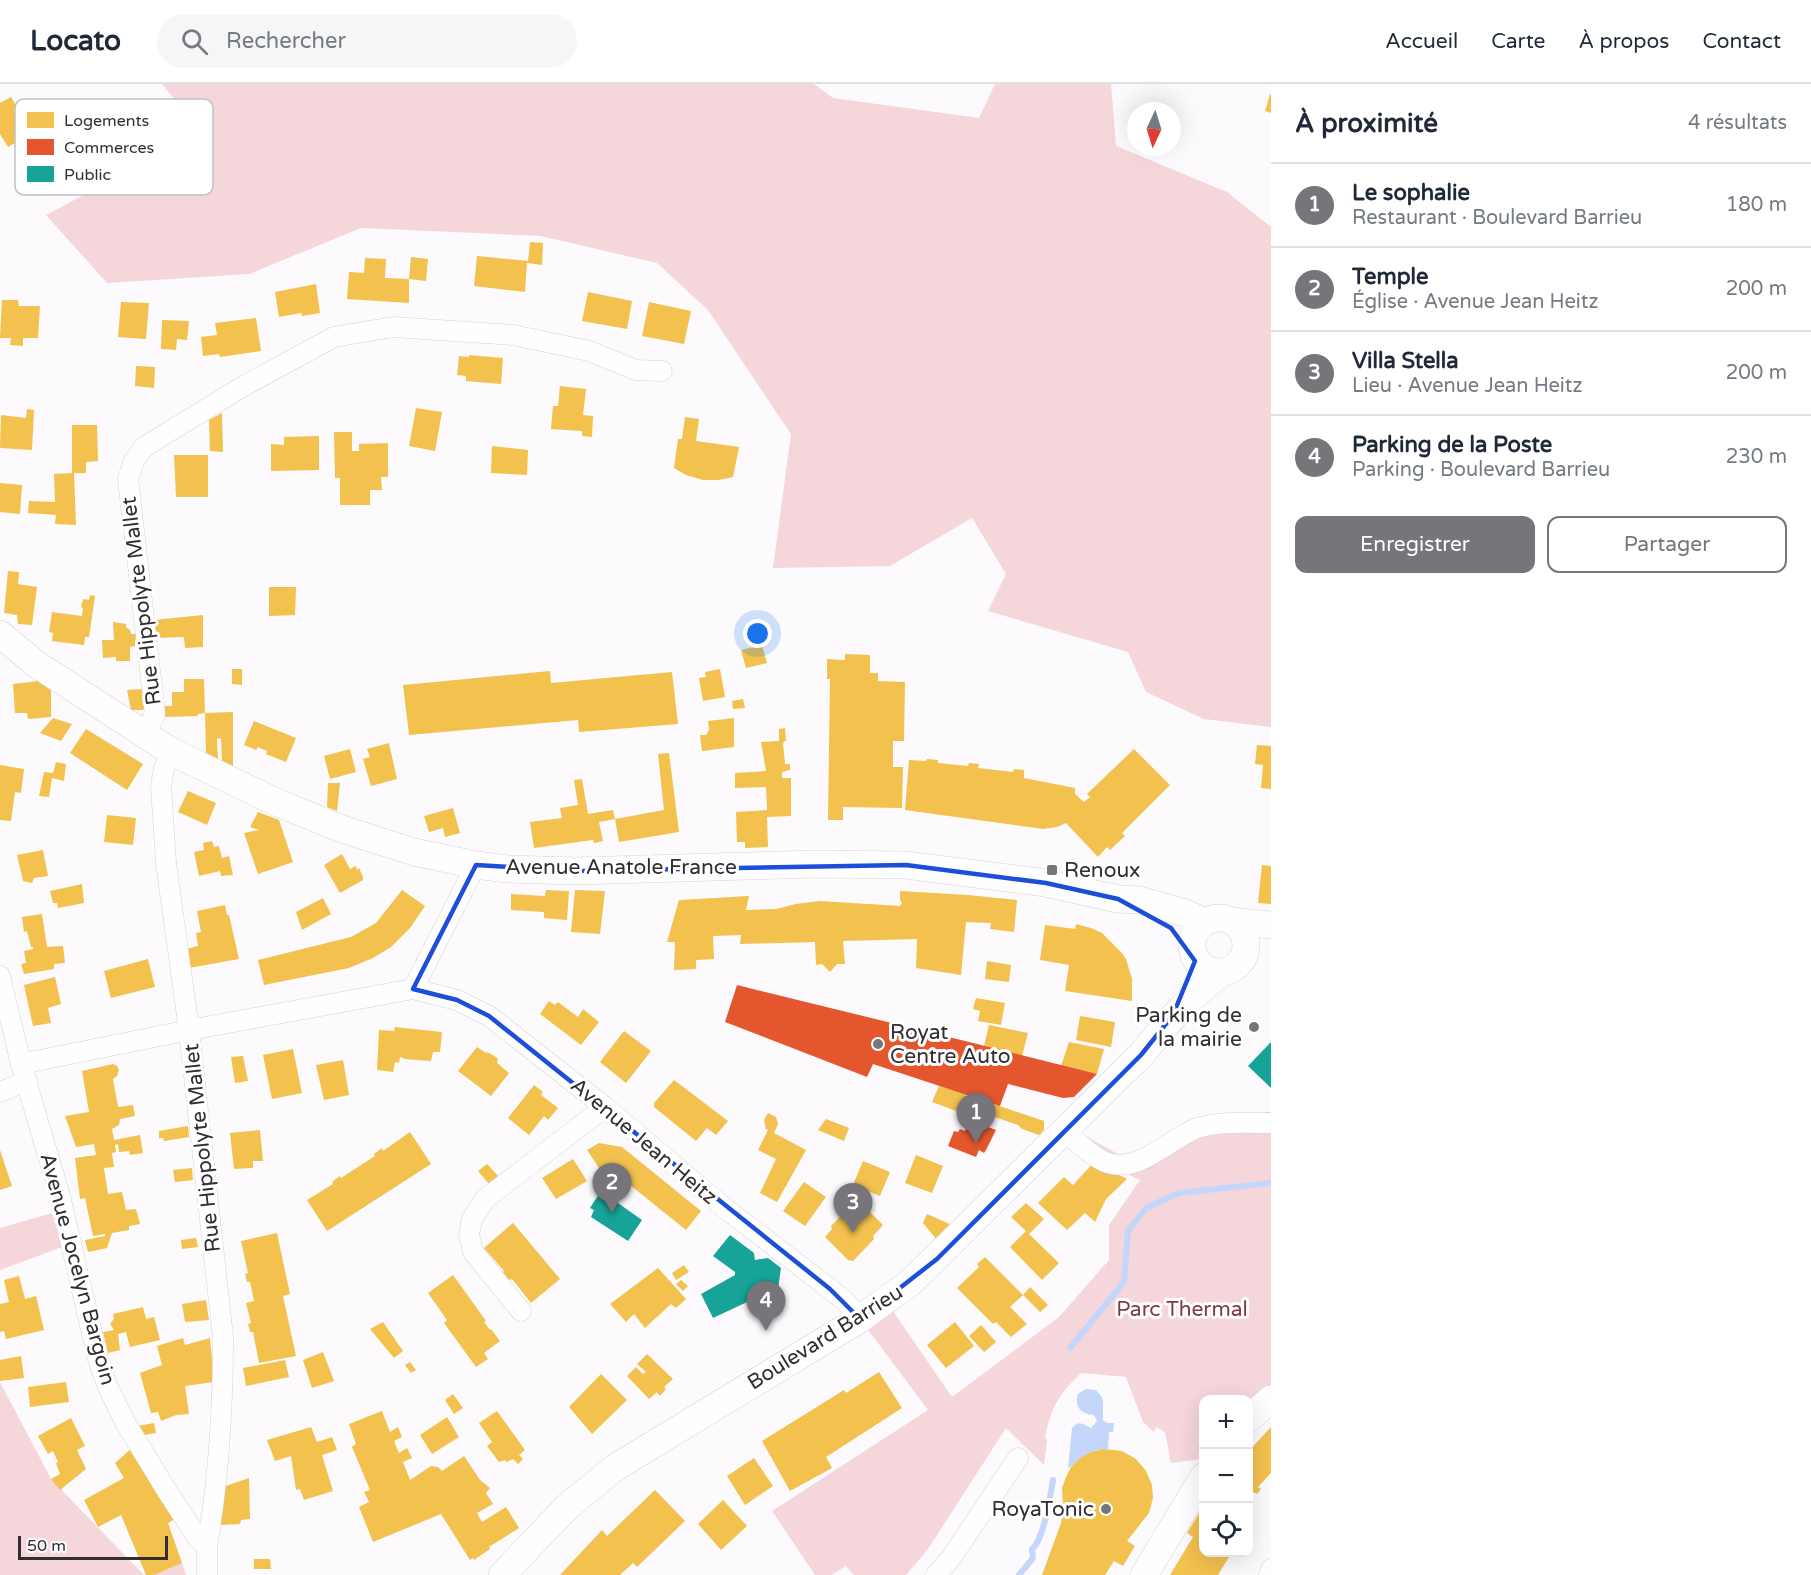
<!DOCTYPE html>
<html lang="fr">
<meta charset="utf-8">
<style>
:root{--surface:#fff;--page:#f6f6f7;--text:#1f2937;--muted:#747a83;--line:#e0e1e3;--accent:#78757a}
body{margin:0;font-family:"Varela Round",sans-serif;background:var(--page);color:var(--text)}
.controls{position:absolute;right:18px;bottom:18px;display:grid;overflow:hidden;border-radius:12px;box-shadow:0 6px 24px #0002}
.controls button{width:54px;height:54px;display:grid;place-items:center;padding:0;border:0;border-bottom:2px solid var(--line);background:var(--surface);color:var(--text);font:30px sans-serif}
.compass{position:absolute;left:1127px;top:18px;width:54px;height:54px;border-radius:50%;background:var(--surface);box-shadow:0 6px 24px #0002;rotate:184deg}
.scale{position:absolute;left:18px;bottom:15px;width:150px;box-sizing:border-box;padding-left:6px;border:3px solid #312d33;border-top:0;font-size:16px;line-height:21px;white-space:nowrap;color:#312d33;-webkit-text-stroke:4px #fff;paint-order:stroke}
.you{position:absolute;left:758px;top:550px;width:21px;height:21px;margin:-15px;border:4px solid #fff;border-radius:50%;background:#1a73e8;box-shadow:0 0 0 9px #1a73e833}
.badge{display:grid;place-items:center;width:39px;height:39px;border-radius:50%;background:var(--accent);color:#fff;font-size:20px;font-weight:700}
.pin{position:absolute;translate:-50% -50px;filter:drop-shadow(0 2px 3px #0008)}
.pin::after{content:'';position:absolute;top:32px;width:21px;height:18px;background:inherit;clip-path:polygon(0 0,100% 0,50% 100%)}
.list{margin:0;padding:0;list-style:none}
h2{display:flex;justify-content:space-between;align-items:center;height:78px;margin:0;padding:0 24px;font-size:26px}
h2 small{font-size:20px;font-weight:400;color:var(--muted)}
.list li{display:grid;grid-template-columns:39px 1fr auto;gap:18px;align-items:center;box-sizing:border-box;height:84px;padding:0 24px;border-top:2px solid var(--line)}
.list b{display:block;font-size:22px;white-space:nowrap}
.list p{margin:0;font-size:20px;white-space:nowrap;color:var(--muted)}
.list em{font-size:20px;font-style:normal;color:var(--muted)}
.actions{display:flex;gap:12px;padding:18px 24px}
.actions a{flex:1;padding:14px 0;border:2px solid var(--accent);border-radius:12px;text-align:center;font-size:21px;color:var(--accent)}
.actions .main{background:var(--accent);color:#fff}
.icon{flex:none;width:33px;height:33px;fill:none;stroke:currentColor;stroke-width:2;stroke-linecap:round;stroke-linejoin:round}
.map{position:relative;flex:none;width:1271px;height:1491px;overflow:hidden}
header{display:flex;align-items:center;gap:36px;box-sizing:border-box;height:84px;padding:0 30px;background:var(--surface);border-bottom:2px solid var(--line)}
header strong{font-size:28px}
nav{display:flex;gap:33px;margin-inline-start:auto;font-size:21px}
.search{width:420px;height:54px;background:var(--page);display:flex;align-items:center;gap:15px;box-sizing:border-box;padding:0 21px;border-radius:33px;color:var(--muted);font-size:22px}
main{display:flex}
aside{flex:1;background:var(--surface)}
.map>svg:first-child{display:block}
.green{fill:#f4d6db}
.water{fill:#c4d6fa}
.homes{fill:#f2c14e}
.shops{fill:#e4572e}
.public{fill:#17a398}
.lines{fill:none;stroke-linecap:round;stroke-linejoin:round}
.stream{stroke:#c4d6fa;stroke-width:6}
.street-casing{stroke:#d4d2d6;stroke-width:21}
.secondary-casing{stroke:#d4d2d6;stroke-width:28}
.street{stroke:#fffeff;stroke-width:20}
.secondary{stroke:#fffeff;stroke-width:27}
.marked{fill:none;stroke:#1d4ed8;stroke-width:4.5;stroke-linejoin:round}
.poi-dot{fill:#78757a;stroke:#fff;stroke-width:2}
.labels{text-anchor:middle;stroke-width:6;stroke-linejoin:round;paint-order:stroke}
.street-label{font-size:21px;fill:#312d33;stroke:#fff}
.poi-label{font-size:21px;fill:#312d33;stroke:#fff;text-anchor:start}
.park-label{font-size:21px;fill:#833849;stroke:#fff}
.key{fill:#fff;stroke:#c1c0c2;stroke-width:1.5}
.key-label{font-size:16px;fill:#312d33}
</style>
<header>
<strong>Locato</strong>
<div class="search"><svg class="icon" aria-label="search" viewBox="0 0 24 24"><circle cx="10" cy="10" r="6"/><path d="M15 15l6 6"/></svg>Rechercher</div>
<nav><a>Accueil</a><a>Carte</a><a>À propos</a><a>Contact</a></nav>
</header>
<main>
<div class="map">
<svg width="1271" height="1491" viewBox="0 0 1271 1491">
<rect width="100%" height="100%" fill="#fcfafd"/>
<path class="green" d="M162,0H814L833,14L979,34L995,0H1111L1116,62L1227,108L1271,143V643L1204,635L1146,608L1128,568L988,527L1006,490L972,434L890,482L773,484L791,350L708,226L657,179L541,152L361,144L249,190L107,199L46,131L202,48Z
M1267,1028H1271V1307L1249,1329L1248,1316H1204V1373L1201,1375L1171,1379L1165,1348L1156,1343L1154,1348L1143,1338L1126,1293L1081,1289C1058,1311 1052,1322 1045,1353L1047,1357L1044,1381L1006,1344L928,1465L906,1491H854L846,1482L831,1491H815L772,1427L928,1326L860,1235L886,1217L952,1313L1059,1233L1109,1176V1141L1140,1096L1056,1056L1069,1043L1125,1074L1203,1035Z
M52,1129L62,1163L0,1186V1144Z
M0,1298L51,1395L144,1491H0Z
M182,1479L186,1491H154Z"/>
<path class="water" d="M1086,1305L1096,1306L1102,1313L1103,1318V1336L1107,1339H1114L1113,1348H1109L1108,1365C1086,1365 1083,1376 1068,1384L1072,1344C1080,1335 1083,1341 1091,1344L1097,1337L1094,1331C1082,1330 1074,1324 1078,1310Z"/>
<path class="homes" d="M1270,10L1271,11V29L1265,27Z
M11,13L32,49L8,63L0,50V19Z
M530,158L543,159L542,181L527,179L525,208L474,202L477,172L528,177Z
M411,173L428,175L426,197L409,195Z
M365,174L386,175L385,194L409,195V219L347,215L349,188L364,189Z
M316,200L320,229L302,232L301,229L279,233L275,208Z
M588,208L632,217L627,245L582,237Z
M2,216H18L19,222H40L38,254H23V262L10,261L11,254H0Z
M121,218L149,219L146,255L118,253Z
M649,218L691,227L684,260L642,252Z
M256,234L261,267L220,273L219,270L203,272L201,253L217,251L215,239Z
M162,236L189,237L187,256L177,255L176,266L161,265Z
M469,271L503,274L501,300L466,297V292L457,291L459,272L469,273Z
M136,282L155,283L154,304L135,302Z
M560,302L586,305L583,331L593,332L592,353L582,352V347L551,345L553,322H558Z
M416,324L442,328L435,367L409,362Z
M27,325L34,326L32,366L0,364L1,331L26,334Z
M222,329L223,368L210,367L209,336Z
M685,333L699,335L696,357L739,363L733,393L719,396H703L686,391L674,384L678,355H682Z
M72,341H97L98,377L86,378V389H74L76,441L55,440L56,431L28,429L29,417L55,418L54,390L72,389Z
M334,348H352V367H359V360L388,359V393H381L382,406H370V421H340V394H335Z
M319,352V386L271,387V360L284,361V353Z
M492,362L528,366L527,391L491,389Z
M174,371H208V413H176Z
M0,399L22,401L20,430L0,428Z
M8,487L19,488L18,500L37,503L32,541L18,540L17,531L4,529Z
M269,503H296L295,531L269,532Z
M90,511L95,512L89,553H85L84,561L52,557L53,549L49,548L52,528L82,532L83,524L81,523L83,515L89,516Z
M203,531V563L185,564L184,553L156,554L154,536Z
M113,538L126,540V543L130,546L131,550H136L135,562L130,563V577H116V573L103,574L102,556H114Z
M762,561L767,579L746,584L741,566Z
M845,570L870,571V589H878V597L905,598L904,657H893V683H903L902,724L843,723V736H828L830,595H827V575L845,576Z
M232,585H242V601L232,600Z
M720,585L725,613L703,617L699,594L706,593L705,588Z
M550,587L551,599L672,588L678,640L579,648L578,636L409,651L403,601Z
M184,595H204L205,629L198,630V632L164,633L163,622H172V608H184Z
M38,597L51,606V633L28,635L27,629H15L13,600Z
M144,605L146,623L143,626H131L127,606Z
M743,615L745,624L733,625L732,617Z
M233,628V683L222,677L221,654L217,655L218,675L206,669L205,629Z
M53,634L72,640L61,657L40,649Z
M734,634V663L702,667L700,651H706L709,646L708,637Z
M254,637L296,654L286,678L266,670L267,667L258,663L256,666L244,661Z
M785,644L786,657H784L783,660L785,680H790V686L782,688V694H791V732L767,733L768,763L745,764V758H737L736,728L767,726L766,703L735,704V689L766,687L761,658L779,657V645Z
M86,645L143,680L127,706L70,669Z
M389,659L397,695L371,702L363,675L370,673L367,665Z
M1257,661L1271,662V705L1261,704L1263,681L1255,680Z
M350,665L356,688L330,695L324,672Z
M1134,665L1170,701L1122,749L1125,752L1110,766L1107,763L1098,773L1066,739L1057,743L1043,745L905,726L909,676L926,677L927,675L938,676V679L968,682L969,679L979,680L978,684L1013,688L1014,685L1024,686V694L1075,704V710L1084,718L1090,713L1087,710Z
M669,669L679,748L619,758L615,735L664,726L658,670Z
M56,678L66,680L64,697L52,694L49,713L39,712L44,688L53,689Z
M0,681L24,685L21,709L15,708L11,737L0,736Z
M582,695L588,730L613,726L615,735L599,738L603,757L594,759L593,756L534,764L530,738L562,734L560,724L578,721L574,696Z
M328,699H340L337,727L327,723Z
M188,707L216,719L207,741L178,728Z
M453,724L460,749L445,753L443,744L429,748L424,732Z
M258,728L279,736L293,778L258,790L244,749L259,746L250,743Z
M107,731L136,734L133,761L104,758Z
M212,757L214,763L219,762L222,774L229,772L233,791L221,792L220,787L199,792L194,768L204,766L203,759Z
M43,766L48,792L34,794L32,799L23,797L17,771Z
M342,770L350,785L356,782L357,786L359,784L363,793V796L340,809L324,781Z
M1262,781L1271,782V820L1258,819Z
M82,800L84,819L58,824L57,819H53L50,807Z
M402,806L425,822L410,844L391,863L373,874L349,884L264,901L258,876L351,853L376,839Z
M546,806L569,807L567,836L544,834V828L511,826V810L545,812Z
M575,806L605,807L600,850L571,848Z
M900,807L968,811L1017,816L1014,848L990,845L991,839L966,838L961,891L916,884L917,855L843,857L845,880H837L830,888L822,880L816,881L815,858L740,860L741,851L713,852L714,875L696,876V885L674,886L675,858H667L679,816L749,812L746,826L776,825L796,820L820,817L900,822L902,819L900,816Z
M323,814L331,830L302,846L296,828Z
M225,821L227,831H229L239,875L189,884L186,865L198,862L196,849L201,848L197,827Z
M42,830L47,863L63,862L65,879L54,880V885L24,890L21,880L26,879L24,867L33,865V863H31L27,847L24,848L22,833Z
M1076,840L1091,844L1102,849L1121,868L1126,875L1132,895V917L1065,907L1069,881L1040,876L1045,841L1075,845Z
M148,875L155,903L111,914L104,887Z
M987,877L1011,881L1009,898L985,895Z
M55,893L61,920L48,924L51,939L33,942L24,901Z
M976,914L1005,919L1001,941L978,937L980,927L973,925Z
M549,917L555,921L558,918L578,933L583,925L599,938L581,961L540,930Z
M1080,932L1115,938L1111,963L1076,956Z
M989,941L1028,949L1022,972L984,962Z
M395,943L442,948L440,968H433L431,977L404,975V974L400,973L399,979L395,978L393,988L377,986L379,946L394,947Z
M624,947L651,967L626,999L600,978Z
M1069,958L1104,965L1097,990L1061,982Z
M477,963L486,969L487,968L493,971L498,975L497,979L509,989L491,1012L458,987Z
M293,965L302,1009L272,1015L263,971Z
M243,972L248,997L235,999L231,973Z
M343,976L349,1011L324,1016L316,981Z
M113,980L117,982L119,986L117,992L113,995L118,1023L133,1021L135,1032L120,1035L119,1041L112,1045L114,1056L140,1051L143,1069L130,1071L129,1067L119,1068L118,1060L115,1061L116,1068L112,1069L114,1083L104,1084L108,1110L122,1108L126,1126L136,1125L140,1140L129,1142V1146L112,1149L107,1164L88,1168L85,1156L105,1152V1150L93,1152L85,1114L80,1115L75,1074L96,1071L94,1060L76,1063L65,1032L89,1028L82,987Z
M674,996L728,1037L716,1051L707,1044L696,1057L654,1023V1019Z
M534,1001L543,1008L541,1011L558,1024L548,1036L544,1032L529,1051L508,1034Z
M939,1002L966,1010L959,1028L932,1018Z
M973,1013L1044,1037V1046L1039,1051L1022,1045L1018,1041L974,1026L970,1019Z
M768,1029L776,1033L778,1040L774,1049L806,1066L777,1118L760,1109L776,1075L758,1066L768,1046L766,1045L764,1036Z
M826,1035L849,1044L844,1057L818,1046Z
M188,1042L189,1053L164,1057L163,1054H159V1047Z
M260,1046L263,1077H253V1084L234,1085L230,1049Z
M410,1048L431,1080L327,1147L307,1116L333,1100L332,1098L340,1092L341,1094L375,1072L374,1070L382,1064L383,1067Z
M599,1059L622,1063L701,1127L686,1146L610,1085L603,1090L587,1066Z
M0,1066L12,1102L0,1106Z
M916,1071L943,1082L932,1109L905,1099Z
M573,1075L587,1097L556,1115L542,1094Z
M863,1077L890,1088L880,1112L853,1101Z
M1094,1078L1127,1095L1106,1115L1095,1138L1085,1129L1067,1146L1038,1119L1064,1093L1073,1101Z
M487,1080L498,1092L489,1100L478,1087Z
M192,1084L193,1096L175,1098L173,1086Z
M804,1098L826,1113L805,1142L783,1127Z
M857,1115L883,1141L873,1152L874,1155L853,1177L848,1176L825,1153L832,1145L831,1142Z
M1026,1119L1044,1135L1029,1150L1059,1179L1042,1196L1010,1163L1026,1147L1011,1133Z
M927,1130L954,1142L937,1156L923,1139Z
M513,1139L560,1195L531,1219L512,1195L509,1196L502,1189L504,1187L484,1164Z
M277,1149L290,1210L283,1212L296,1272L259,1279L253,1248H250L248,1240L251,1239L246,1219L254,1217L250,1198H247L245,1190L248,1189L241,1157Z
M196,1154L198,1163L182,1165L181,1156Z
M985,1173L1023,1211L1010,1223L1027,1240L1011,1253L996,1238L993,1240L957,1204L979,1183L977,1180Z
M684,1181L689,1188L676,1196L672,1189Z
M658,1184L686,1215L676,1224L671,1220L645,1244L634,1230L626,1238L610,1220Z
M453,1191L486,1237L484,1238L490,1246L491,1245L500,1257L484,1269L488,1275L476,1283L444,1239L447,1236L428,1209Z
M19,1192L25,1215L36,1212L44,1246L6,1255L4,1247L0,1248V1220L9,1218L4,1196Z
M681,1196L688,1202L683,1207L676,1200Z
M1030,1203L1048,1221L1040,1228L1023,1211Z
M206,1216L209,1236L185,1238L182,1220Z
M143,1223L146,1235L154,1233L160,1256L130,1263L126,1248L118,1250L120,1266L108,1269L103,1248L114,1246L110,1240L114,1235L113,1230Z
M383,1238L403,1267L394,1274L370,1245Z
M955,1238L974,1262L946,1284L927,1261Z
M981,1241L996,1258L984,1268L969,1252Z
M183,1254L185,1261L210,1254L214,1298L185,1302L189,1330L176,1331L161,1337L158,1328L151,1329L140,1289L162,1281L157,1262Z
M323,1268L334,1297L312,1304L303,1276Z
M647,1270L673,1295L664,1303L666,1305L660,1312L657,1308L649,1315L627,1292L636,1283L643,1290L646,1288L637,1280Z
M21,1272L24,1294L0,1297V1276Z
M285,1276L289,1293L246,1302L243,1284Z
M410,1278L416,1286L411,1289L405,1281Z
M879,1288L902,1324L826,1373L832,1384L790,1407L762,1357L844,1306L846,1309Z
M601,1290L627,1316L592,1350L569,1323Z
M66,1298L69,1318L30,1323L28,1303Z
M453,1310L463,1324L454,1330L445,1316Z
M382,1327L390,1348L398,1343L402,1353L394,1357L399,1369L407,1364L412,1374L403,1378L410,1396L431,1382L438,1383L442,1387L464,1372L480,1396L490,1404L486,1409L493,1420L477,1429L482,1438L506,1423L519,1444L489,1463L490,1465L474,1476L473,1474L470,1476L441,1430L373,1458L359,1423L369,1418L364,1408L370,1406L352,1363L356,1360L349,1340Z
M497,1327L525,1366L519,1371L523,1375L518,1380L513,1375L506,1378L505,1376L499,1378L487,1362L492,1358L479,1339Z
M447,1333L459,1353L432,1370L420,1351Z
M71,1334L85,1362L77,1366L86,1385L60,1406L51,1395L60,1390L56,1379L58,1378L53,1367L48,1370L38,1352Z
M154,1339L156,1349L144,1351L138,1342Z
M311,1343L317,1358L332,1353L337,1366L322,1371L333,1407L304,1416L300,1405L296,1406L291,1372L275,1377L267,1356Z
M1271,1343V1389L1258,1403L1261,1405L1257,1410L1253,1408L1248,1412V1368Z
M132,1364L175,1435L168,1439L182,1479L154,1491H146L121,1431L98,1443L84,1416L124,1394L115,1379Z
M1103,1365L1122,1367L1136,1375L1146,1387L1152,1401L1153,1414L1149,1429L1127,1457L1135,1462L1123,1482L1114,1477L1105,1491H1042L1061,1439L1063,1421L1062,1404L1066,1393L1071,1383L1080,1374L1091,1368Z
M754,1374L773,1402L745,1421L727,1392Z
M249,1394L250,1435L241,1436L240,1440L220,1441V1404Z
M655,1406L685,1437L637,1483L633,1479L620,1491H560L602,1446L607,1452Z
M723,1416L747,1442L721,1466L698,1440Z
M1203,1423V1468H1232L1218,1491H1170L1193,1453L1187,1449Z
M254,1475H270L271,1485H254Z"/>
<path class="shops" d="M737,901L965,957L1097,990L1074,1013L1063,1014L1008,1000L1000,1022L873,980L867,993L725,938Z
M970,1036L996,1046L986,1066L984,1069L979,1066L976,1073L948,1062L954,1047L958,1048L960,1045L965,1047Z"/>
<path class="public" d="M1271,958V1004L1248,982Z
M601,1107L642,1136L628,1157L591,1133L594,1126L590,1124Z
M730,1151L754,1169L755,1176L768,1174L781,1184L778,1205L764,1214L750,1210L749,1217L745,1219L713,1234L701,1210L735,1191V1188L713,1172Z"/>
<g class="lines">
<path class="stream" d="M1070,1264L1124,1198L1128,1147L1146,1124L1179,1109L1271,1099
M1019,1491L1033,1474L1032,1465C1044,1456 1050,1412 1053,1396"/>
<g class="street-casing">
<path id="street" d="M145,650L155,630L128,395L134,377L144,363L242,303L334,253L393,243L513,251L589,267L636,286L662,287
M172,668L164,684L161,702L166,779L189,946L223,1253C223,1322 219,1394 207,1462
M0,892L21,980L60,1112L98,1275L107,1301L125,1338L167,1407L197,1453L207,1462V1491
M413,905L476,781
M21,980L189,946L413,905L457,916L489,932L605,1023L726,1125L830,1205L847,1219L860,1235
M0,1008L27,997
M1064,1048C1077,1057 1091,1072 1105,1078C1138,1091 1169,1055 1197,1044C1218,1037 1249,1039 1271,1039
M521,1227L473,1168L469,1151L472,1135L485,1115L605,1023
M936,1491L951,1474L1018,1374
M1269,1491L1271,1485"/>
</g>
<g class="secondary-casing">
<path id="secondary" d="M0,550L36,580L172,668L278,719L342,745L414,768L476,781L507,785L576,787L815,780L906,781L1046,799L1118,815L1139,816L1185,829L1204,838
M1192 861a27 27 0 1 1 54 0a27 27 0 1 1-54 0Z
M1231,837L1271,841
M1248,1335L1271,1315
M502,1491L568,1422L616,1383L860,1235L911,1198L1141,971C1166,940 1190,912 1222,889
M1144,1491L1204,1392"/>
</g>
<use href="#street" class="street"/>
<use href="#secondary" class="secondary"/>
</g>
<path class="marked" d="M476,781L576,787L906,781L1046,799L1118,815L1171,844L1195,877L1173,931L1141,971L937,1175L860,1235L830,1205L489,932L457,916L413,905Z"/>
<g class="poi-dot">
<rect x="1046" y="780" width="12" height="12" rx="3"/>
<circle cx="1254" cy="943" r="6"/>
<circle cx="878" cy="960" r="6"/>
<circle cx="1106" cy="1425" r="6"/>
</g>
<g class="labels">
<g class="street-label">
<text transform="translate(141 517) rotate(-97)" y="7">Rue Hippolyte Mallet</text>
<text x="621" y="790">Avenue Anatole France</text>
<text transform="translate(644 1057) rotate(40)" y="7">Avenue Jean Heitz</text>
<text transform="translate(202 1064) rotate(-96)" y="7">Rue Hippolyte Mallet</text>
<text transform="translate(78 1185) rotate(75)" y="7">Avenue Jocelyn Bargoin</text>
<text transform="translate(825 1253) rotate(-32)" y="7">Boulevard Barrieu</text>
</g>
<g class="poi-label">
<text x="1064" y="793">Renoux</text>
<text x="1242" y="938" text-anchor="end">Parking de<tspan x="1242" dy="24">la mairie</tspan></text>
<text x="890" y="955">Royat<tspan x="890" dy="24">Centre Auto</tspan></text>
<text x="1094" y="1432" text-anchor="end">RoyaTonic</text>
</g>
<g class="park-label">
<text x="1182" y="1232">Parc Thermal</text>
</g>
</g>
<rect x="15" y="15" width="198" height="96" rx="9" class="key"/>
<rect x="27" y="28" width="27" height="16" fill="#f2c14e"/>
<rect x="27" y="55" width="27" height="16" fill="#e4572e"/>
<rect x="27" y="82" width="27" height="16" fill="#17a398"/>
<g class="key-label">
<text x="64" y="42">Logements</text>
<text x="64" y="69">Commerces</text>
<text x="64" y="96">Public</text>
</g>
</svg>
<div class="controls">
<button>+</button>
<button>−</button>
<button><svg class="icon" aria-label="locate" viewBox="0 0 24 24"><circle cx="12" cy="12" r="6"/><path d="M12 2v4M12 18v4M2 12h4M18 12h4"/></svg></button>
</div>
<svg class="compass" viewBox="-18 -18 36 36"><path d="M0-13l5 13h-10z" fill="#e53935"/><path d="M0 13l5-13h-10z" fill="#747a83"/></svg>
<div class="scale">50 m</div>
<div class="you"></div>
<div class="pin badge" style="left:976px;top:1059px">1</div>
<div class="pin badge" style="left:612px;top:1129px">2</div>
<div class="pin badge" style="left:853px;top:1149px">3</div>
<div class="pin badge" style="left:766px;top:1247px">4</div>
</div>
<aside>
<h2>À proximité<small>4 résultats</small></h2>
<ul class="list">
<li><span class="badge">1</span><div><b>Le sophalie</b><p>Restaurant · Boulevard Barrieu</p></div><em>180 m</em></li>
<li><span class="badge">2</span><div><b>Temple</b><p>Église · Avenue Jean Heitz</p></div><em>200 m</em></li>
<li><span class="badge">3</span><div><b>Villa Stella</b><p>Lieu · Avenue Jean Heitz</p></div><em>200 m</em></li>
<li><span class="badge">4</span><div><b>Parking de la Poste</b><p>Parking · Boulevard Barrieu</p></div><em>230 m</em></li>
</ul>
<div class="actions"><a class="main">Enregistrer</a><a>Partager</a></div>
</aside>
</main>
